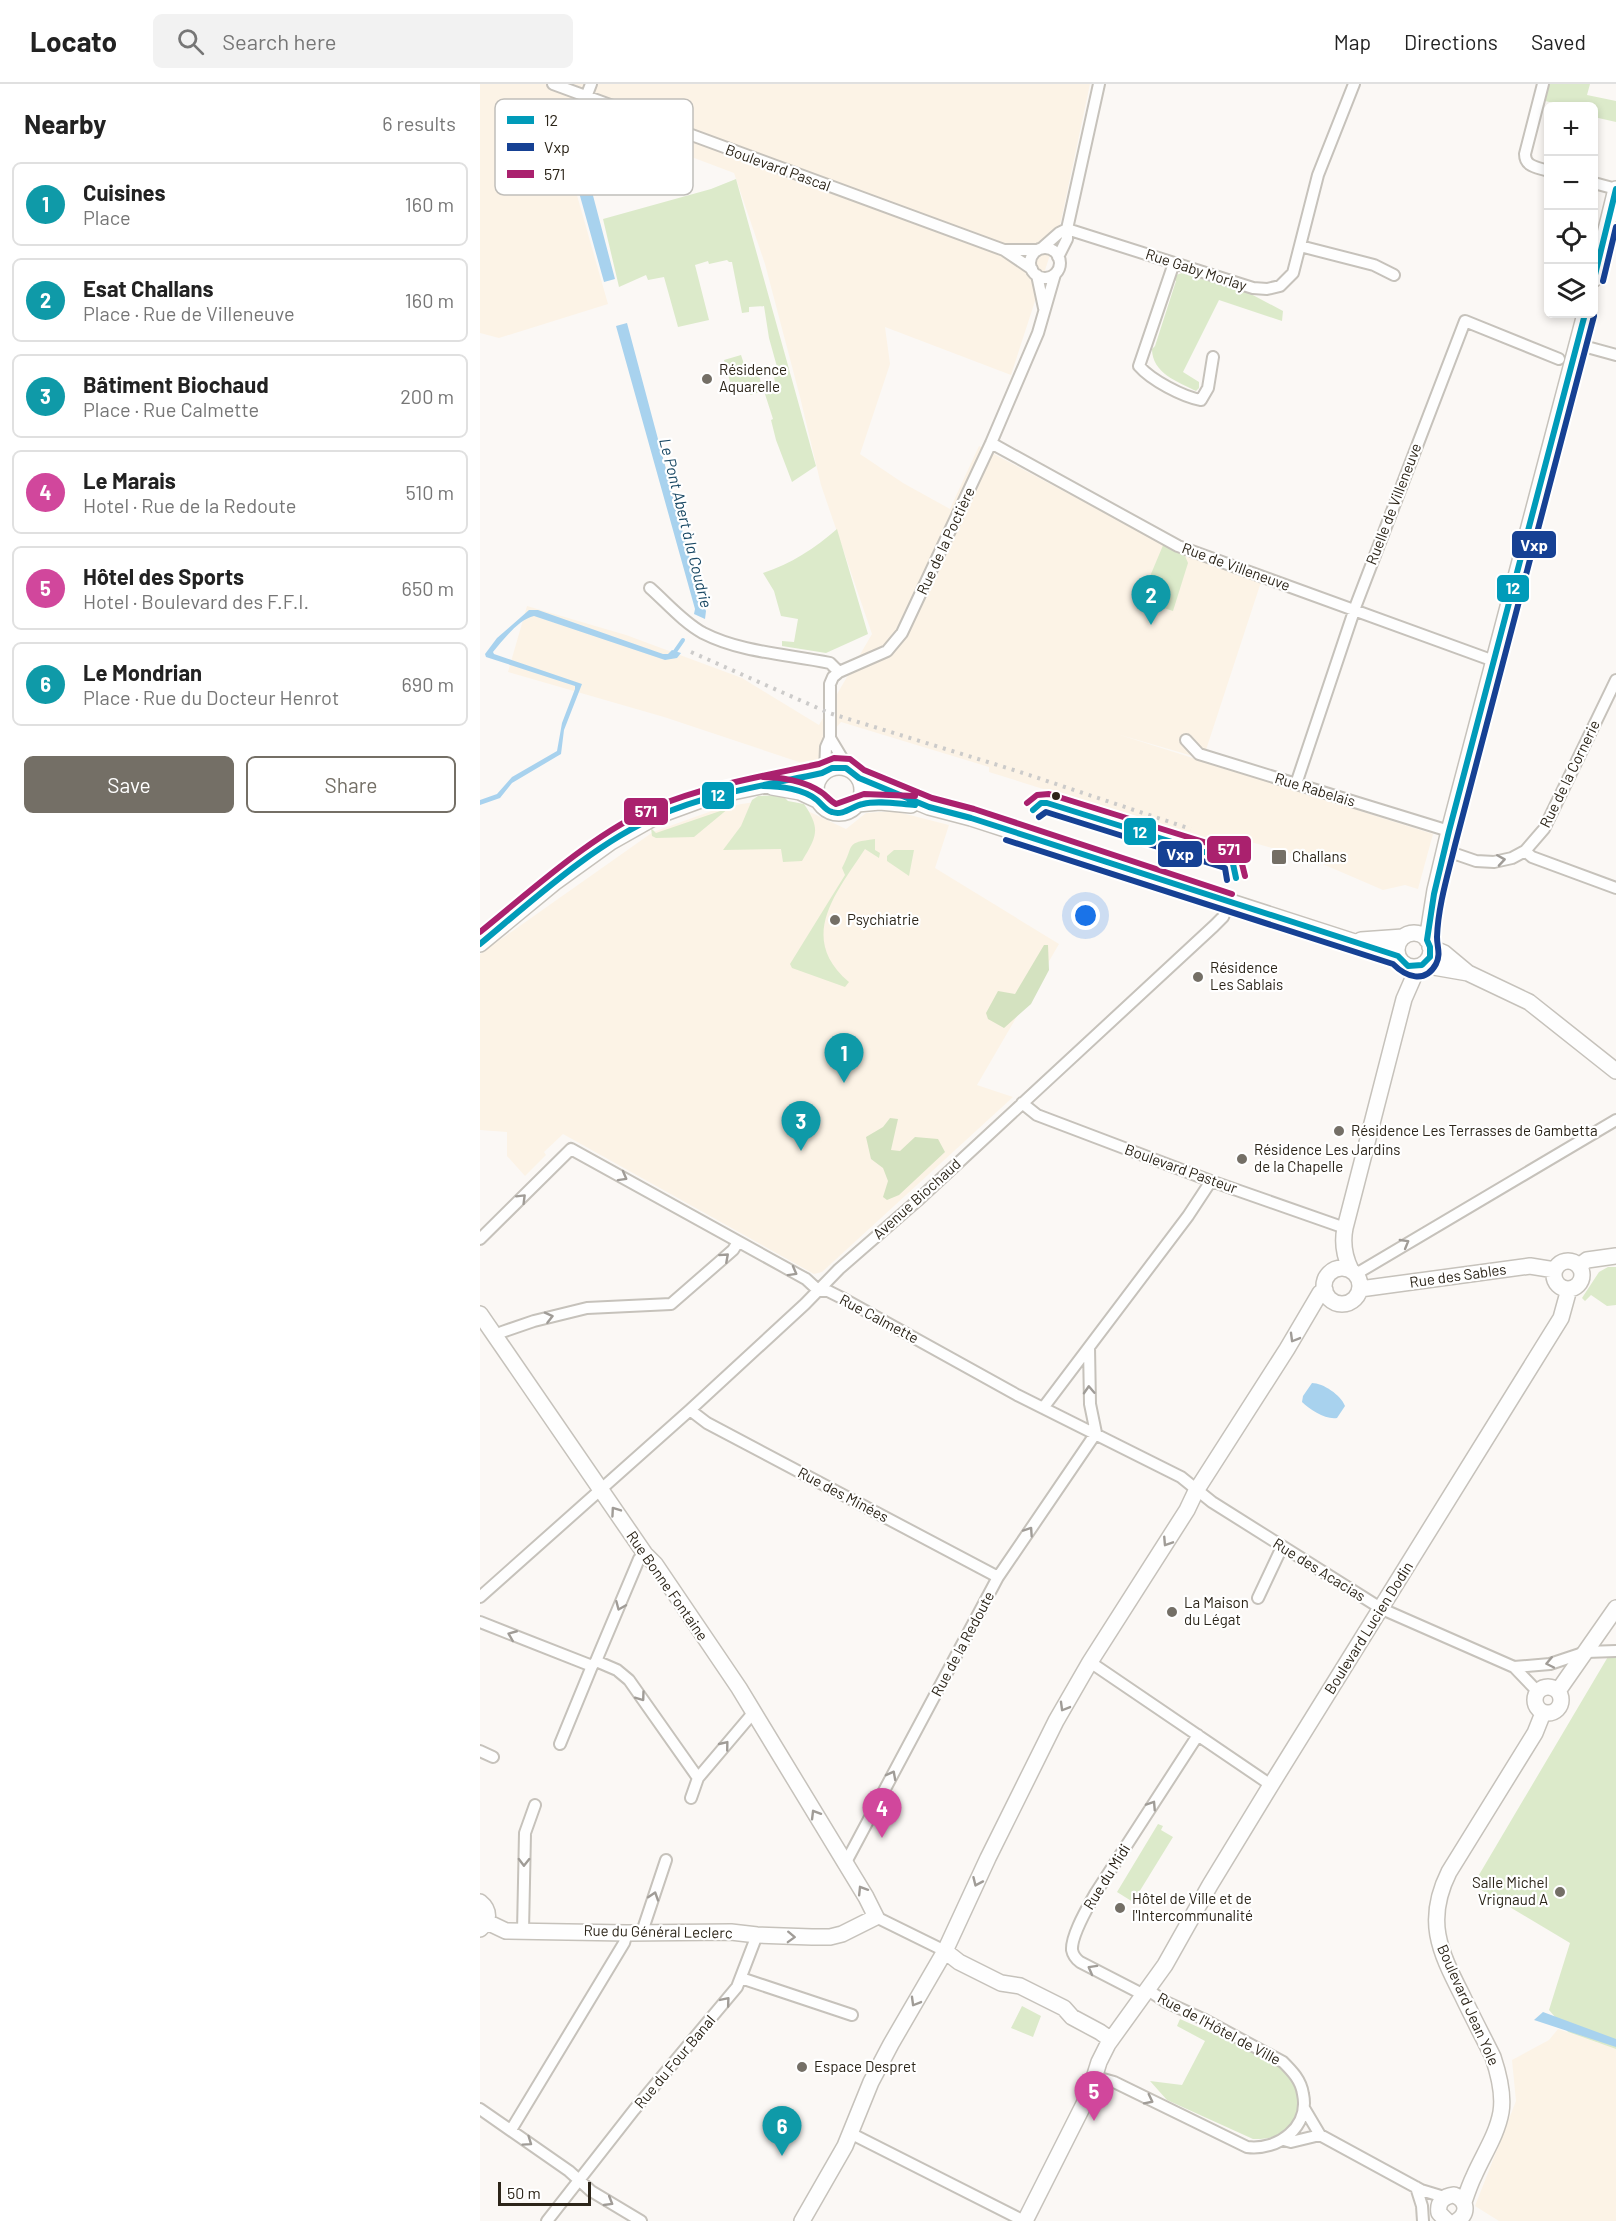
<!DOCTYPE html>
<meta charset="utf-8">
<style>
:root{--surface:#fff;--page:#f2f2f2;--text:#222;--muted:#767676;--line:#e0e0e0;--accent:#746f66}
body{margin:0;font-family:Barlow,sans-serif;background:var(--page);color:var(--text)}
.controls{position:absolute;right:18px;top:18px;display:grid;overflow:hidden;border-radius:9px;box-shadow:0 3px 9px #0003}
.controls button{width:54px;height:54px;display:grid;place-items:center;padding:0;border:0;border-bottom:2px solid var(--line);background:var(--surface);color:var(--text);font:30px sans-serif}
.scale{position:absolute;left:18px;bottom:15px;width:93px;box-sizing:border-box;padding-left:6px;border:3px solid #2c2519;border-top:0;font-size:16px;line-height:21px;white-space:nowrap;color:#2c2519;-webkit-text-stroke:4px #fff;paint-order:stroke}
.you{position:absolute;left:606px;top:832px;width:21px;height:21px;margin:-15px;border:4px solid #fff;border-radius:50%;background:#1a73e8;box-shadow:0 0 0 9px #1a73e833}
.badge{display:grid;place-items:center;width:39px;height:39px;border-radius:50%;background:var(--accent);color:#fff;font-size:20px;font-weight:700}
.pin{position:absolute;translate:-50% -50px;filter:drop-shadow(0 2px 3px #0008)}
.pin::after{content:'';position:absolute;top:32px;width:21px;height:18px;background:inherit;clip-path:polygon(0 0,100% 0,50% 100%)}
.list{margin:0;padding:0;list-style:none}
h2{display:flex;justify-content:space-between;align-items:center;height:78px;margin:0;padding:0 24px;font-size:26px}
h2 small{font-size:20px;font-weight:400;color:var(--muted)}
.list li{display:grid;grid-template-columns:39px 1fr auto;gap:18px;align-items:center;box-sizing:border-box;height:84px;margin:0 12px 12px;padding:0 12px;border:2px solid var(--line);border-radius:9px}
.list b{display:block;font-size:22px;white-space:nowrap}
.list p{margin:0;font-size:20px;white-space:nowrap;color:var(--muted)}
.list em{font-size:20px;font-style:normal;color:var(--muted)}
.actions{display:flex;gap:12px;padding:18px 24px}
.actions a{flex:1;padding:14px 0;border:2px solid var(--accent);border-radius:9px;text-align:center;font-size:21px;color:var(--accent)}
.actions .main{background:var(--accent);color:#fff}
.icon{flex:none;width:33px;height:33px;fill:none;stroke:currentColor;stroke-width:2;stroke-linecap:round;stroke-linejoin:round}
.map{position:relative;flex:none;width:1136px;height:2137px;overflow:hidden}
header{display:flex;align-items:center;gap:36px;box-sizing:border-box;height:84px;padding:0 30px;background:var(--surface);border-bottom:2px solid var(--line)}
header strong{font-size:28px}
nav{display:flex;gap:33px;margin-inline-start:auto;font-size:21px}
.search{width:420px;height:54px;background:var(--page);display:flex;align-items:center;gap:15px;box-sizing:border-box;padding:0 21px;border-radius:9px;color:var(--muted);font-size:22px}
main{display:flex}
aside{flex:1;background:var(--surface)}
.map>svg:first-child{display:block}
.built{fill:#fcf3e6}
.green{fill:#dceaca}
.forest{fill:#d4e2c0}
.water{fill:#a8d2ee}
.lines{fill:none;stroke-linecap:round;stroke-linejoin:round}
.stream{stroke:#a8d2ee;stroke-width:4}
.street-casing{stroke:#c6c2bb;stroke-width:14}
.secondary-casing{stroke:#c6c2bb;stroke-width:18}
.street{stroke:#fefefe;stroke-width:10}
.secondary{stroke:#fefefe;stroke-width:15}
.rail{stroke:#cccbca;stroke-width:4;stroke-dasharray:3 6;stroke-linecap:butt}
.bus-1-casing{stroke:#fff;stroke-width:10}
.bus-2-casing{stroke:#fff;stroke-width:10}
.bus-3-casing{stroke:#fff;stroke-width:10}
.bus-1{stroke:#009bb9;stroke-width:6}
.bus-2{stroke:#164194;stroke-width:6}
.bus-3{stroke:#aa216e;stroke-width:6}
.oneway{stroke:#a09c97}
.poi-dot{fill:#746f66;stroke:#fff;stroke-width:2}
.bus-dot{fill:#2c2519;stroke:#fff;stroke-width:2}
.labels{text-anchor:middle;stroke-width:4.5;stroke-linejoin:round;paint-order:stroke}
.street-label{font-size:15px;fill:#2c2519;stroke:#fff}
.poi-label{font-size:15px;fill:#2c2519;stroke:#fff;text-anchor:start}
.water-label{font-size:16px;font-style:italic;fill:#174763;stroke:#fff}
.key{fill:#fff;stroke:#c0beba;stroke-width:1.5}
.key-label{font-size:16px;fill:#2c2519}
.line-badge{stroke:#fff;stroke-width:2}
.badge-label{font-size:16px;text-anchor:middle;font-weight:bold;fill:#fff}
</style>
<header>
<strong>Locato</strong>
<div class="search"><svg class="icon" aria-label="search" viewBox="0 0 24 24"><circle cx="10" cy="10" r="6"/><path d="M15 15l6 6"/></svg>Search here</div>
<nav><a>Map</a><a>Directions</a><a>Saved</a></nav>
</header>
<main>
<aside>
<h2>Nearby<small>6 results</small></h2>
<ul class="list">
<li><span class="badge" style="background:#0f9aa8">1</span><div><b>Cuisines</b><p>Place</p></div><em>160 m</em></li>
<li><span class="badge" style="background:#0f9aa8">2</span><div><b>Esat Challans</b><p>Place · Rue de Villeneuve</p></div><em>160 m</em></li>
<li><span class="badge" style="background:#0f9aa8">3</span><div><b>Bâtiment Biochaud</b><p>Place · Rue Calmette</p></div><em>200 m</em></li>
<li><span class="badge" style="background:#d1479c">4</span><div><b>Le Marais</b><p>Hotel · Rue de la Redoute</p></div><em>510 m</em></li>
<li><span class="badge" style="background:#d1479c">5</span><div><b>Hôtel des Sports</b><p>Hotel · Boulevard des F.F.I.</p></div><em>650 m</em></li>
<li><span class="badge" style="background:#0f9aa8">6</span><div><b>Le Mondrian</b><p>Place · Rue du Docteur Henrot</p></div><em>690 m</em></li>
</ul>
<div class="actions"><a class="main">Save</a><a>Share</a></div>
</aside>
<div class="map">
<svg width="1136" height="2137" viewBox="0 0 1136 2137">
<rect width="100%" height="100%" fill="#fbf8f5"/>
<path class="built" d="M0,0H610L581,137L531,291L405,243L410,280L380,370L423,399L470,425L499,362L704,471L781,498L723,675L637,650L953,750L938,805L925,801L903,806L831,775L746,751L735,759L509,688V683L361,638L344,658L337,684L184,633L28,588L47,522L146,551L262,594L339,641L392,550L341,401L320,313L285,180L254,89L71,20L128,220L19,254L0,249Z
M300,714L366,745L386,729L414,727L469,741L455,784L579,860L497,1001L533,1013L342,1188L334,1190L83,1050L64,1068L66,1071L45,1092L27,1072V1048L0,1046V870L173,748L243,723Z
M1078,1945L1136,1965V2137H1019L995,2122L1036,2017L1032,1976L1069,1956Z"/>
<path class="green" d="M1069,0H1110L1107,11L1136,17V38L1114,33V22H1087L1065,17Z
M256,95L336,382L312,398L296,356L291,336L293,335L284,307L270,311L269,306L253,309L244,276L261,271L267,289L278,287L282,303L295,298L294,293L299,290L289,254L284,222L269,223V228L262,229L252,178H249L247,176L229,180L228,177L215,181L229,236L198,243L184,193L168,196L166,191L139,203L123,135L231,105Z
M702,189L769,209L803,227L802,237L739,216L703,288L719,298V304L716,307C698,298 672,289 672,265L675,262L696,197L693,195L696,191Z
M357,445L388,550L346,569L302,562V557L314,558L318,535L301,532L294,507L283,489C311,480 335,464 357,445Z
M684,459L703,467L708,479L693,527L660,516Z
M302,711L308,717L324,720C341,745 337,752 322,777L303,778L301,765L243,766L261,742L272,716L278,712Z
M249,724L214,753L176,754L172,752L171,744L176,749Z
M395,755V766L400,769L399,774L385,765C356,809 317,854 369,898L365,903L312,884L310,880L365,791L362,784C375,760 364,759 395,755Z
M414,766H434L429,792L407,777V772Z
M1128,1183H1136V1221L1127,1222L1111,1211L1105,1217L1102,1214L1119,1188Z
M1136,1570V1965L1088,1948L1069,1926L1090,1859L993,1801L1129,1571Z
M678,1740L683,1742L681,1746L693,1753L653,1818L637,1808Z
M542,1922L561,1932L553,1953L531,1944Z
M700,1935L799,1979L815,1998L821,2025C809,2046 798,2056 773,2055L687,2016L670,1997L702,2001L725,1957L697,1942Z"/>
<path class="forest" d="M564,861H568L569,886L551,920L524,944L508,935L506,929L518,907L535,910Z
M410,1034L418,1035L411,1066L420,1067L435,1053L458,1055L465,1068L419,1111L407,1116L403,1113L408,1097L403,1084L391,1075L386,1053L403,1043Z"/>
<path class="water" d="M83,42L96,47L135,195L124,198L83,51Z
M147,239L221,516L226,527L225,535L214,530L215,525L136,242Z
M49,526H58L183,570H188L192,566L201,569L197,574L185,576L54,532C39,535 23,556 13,568L14,570L102,600L84,646L81,670L32,699L20,714L0,721V716L17,710L32,693L77,667L82,639L95,605V602L6,573L5,570L17,554Z
M832,1299C843,1299 861,1311 865,1322L857,1334C846,1336 830,1326 822,1318L823,1312Z
M1063,1928L1136,1955V1963L1054,1936Z"/>
<g class="lines">
<path class="stream" d="M194,569L203,556"/>
<g class="street-casing">
<path id="street" d="M73,0L524,166L552,185
M1063,0L1045,70C1045,83 1057,83 1068,87
M106,13L111,0
M1114,99L1136,105
M587,145L773,204L787,205L800,202L813,189L838,91L874,0
M820,162L894,181L914,191
M562,164L579,149L587,145
M550 179a15 15 0 1 1 30 0a15 15 0 1 1-30 0Z
M525,166H557
M578,173L587,155V145L619,0
M694,179L659,282C671,296 703,313 721,316L728,304L733,273
M557,191L564,224
M1096,260L1136,271
M511,359L698,462L1014,577
M170,504C187,519 203,538 223,549C262,569 308,570 350,579L359,588
M350,654L368,684
M706,656L719,670L969,747
M345,687L346,663L350,654V600L353,593L359,588L407,567L422,549L511,359L558,249L575,190
M816,700L876,521L985,237L1079,275
M964,766L996,777L1014,778L1032,774L1045,767L1064,745L1136,596
M1045,767L1052,773L1136,804
M542,1019L557,1031L731,1097L865,1144
M0,1155L91,1065L326,1195L339,1207H348L364,1215L537,1311L701,1393L732,1418L902,1525L1034,1583L1058,1608
M876,1190L1136,1036
M14,1253L22,1248L54,1237L107,1224L191,1220L253,1166L258,1158
M609,1263L610,1320L616,1349
M563,1324L708,1132L731,1097
M210,1326L227,1339L518,1493
M0,1513L210,1326L325,1220L359,1185L437,1117L734,842L743,833L749,819
M778,1514L802,1463
M0,1538L112,1582
M116,1577L137,1586L149,1596L218,1694
M610,1578L791,1701
M1034,1583L1070,1580L1106,1568L1136,1567
M80,1660L112,1582L116,1577L159,1475L165,1470
M0,1667L13,1673
M211,1714L218,1694L273,1629
M365,1780L518,1493L616,1349
M396,1833L465,1867
M43,1847L45,1749L55,1721
M162,1848L186,1776
M261,1894L372,1931
M664,1911L600,1878C596,1875 593,1871 592,1866C591,1851 608,1823 615,1810L718,1651
M616,1993L634,1998L767,2063C798,2067 830,2043 823,2010C821,1996 812,1987 803,1978L723,1935L686,1918L668,1906
M824,2024L840,2051L941,2106L964,2113
M0,2025L89,2087L111,2107L161,2137
M31,2046L144,1859L147,1849
M370,2049L544,2137
M804,2056L811,2058L840,2051
M936,2103L942,2122L943,2137
M67,2137L154,2026L257,1903L277,1851"/>
</g>
<g class="secondary-casing">
<path id="secondary" d="M1114,195L1136,105
M336 706a23 23 0 1 1 46 0a23 23 0 1 1-46 0Z
M379,694L449,723L491,734L918,872
M292,703L320,708L337,716
M377,720L400,718L431,721
M917 866a17 17 0 1 1 34 0a17 17 0 1 1-34 0Z
M881,856L923,853
M947,856L955,806L969,747L1105,230
M0,860L74,799L131,758L177,732L229,713L342,689
M950,863L964,869L988,889
M942,881L988,889L1049,918L1136,987
M1074 1191a14 14 0 1 1 28 0a14 14 0 1 1-28 0Z
M1099,1182L1107,1176L1136,1172
M844 1202a18 18 0 1 1 36 0a18 18 0 1 1-36 0Z
M871,1186C864,1172 862,1159 865,1144L924,915L938,883
M880,1205L1050,1182L1075,1186
M0,1230L165,1470L175,1480L259,1604L386,1813L396,1833L362,1850L350,1853H332L277,1851L251,1848L147,1849L26,1847L7,1838
M1055 1616a13 13 0 1 1 26 0a13 13 0 1 1-26 0Z
M1078,1607L1136,1524
M0,1818C10,1826 10,1837 0,1845
M465,1867L479,1878L521,1899L540,1902L584,1924L592,1933L620,1948L631,1956
M984,2118C987,2109 990,2100 994,2092C1003,2071 1017,2051 1021,2028C1024,2010 1019,1991 1013,1973C1003,1953 992,1932 982,1911C959,1866 945,1836 969,1788L1055,1649L1063,1629
M322,2137L365,2062L391,1998L411,1960L465,1867L508,1774L576,1637L610,1578L707,1426L716,1407L807,1265L840,1209L845,1206
M545,2137L609,2010L619,1978L628,1960L685,1881L730,1801L791,1701L1081,1234L1089,1205
M967,2137L959,2129C957,2118 964,2112 974,2111C987,2116 989,2129 977,2137"/>
</g>
<use href="#street" class="street"/>
<use href="#secondary" class="secondary"/>
<path class="rail" d="M211,568L349,629L537,687L711,745"/>
<g class="bus-1-casing">
<path id="bus-1" d="M1114,195L1136,105
M283,702C300,702 324,705 337,716C342,720 345,726 352,728C364,732 372,722 383,720C398,716 419,720 435,721
M553,726L561,719H567L750,776L753,780L756,794
M0,860C53,816 115,759 178,732C230,709 287,701 342,689L352,684H366L379,694L449,723L491,734L918,872L928,882L942,881L950,873V863L947,856L954,810L969,747L1105,230"/>
</g>
<g class="bus-2-casing">
<path id="bus-2" d="M1123,197L1136,143
M559,733L566,728L745,784L747,796
M526,756L913,880C926,893 945,900 956,880C961,870 957,863 957,853C958,822 968,790 975,761L1114,232"/>
</g>
<g class="bus-3-casing">
<path id="bus-3" d="M283,693C301,693 325,697 341,708C346,711 350,717 356,720L384,710L435,712
M547,719L557,711L569,710L753,767L761,776L765,792
M0,848C51,807 115,748 175,723C228,701 284,692 339,680L354,674L370,675L384,686L452,714L494,725L752,810"/>
</g>
<use href="#bus-1" class="bus-1"/>
<use href="#bus-2" class="bus-2"/>
<use href="#bus-3" class="bus-3"/>
</g>
<defs><path id="oneway-chevron" d="M-2-3.5L2.5 0L-2 3.5" fill="none" stroke-width="1.6" stroke-linecap="round" stroke-linejoin="round" transform="scale(1.5)"/></defs>
<g class="oneway">
<use href="#oneway-chevron" transform="translate(1021 776) rotate(-9)"/>
<use href="#oneway-chevron" transform="translate(143 1093) rotate(29)"/>
<use href="#oneway-chevron" transform="translate(42 1114) rotate(-45)"/>
<use href="#oneway-chevron" transform="translate(925 1159) rotate(-30)"/>
<use href="#oneway-chevron" transform="translate(245 1173) rotate(-42)"/>
<use href="#oneway-chevron" transform="translate(313 1188) rotate(29)"/>
<use href="#oneway-chevron" transform="translate(69 1233) rotate(-14)"/>
<use href="#oneway-chevron" transform="translate(814 1254) rotate(120)"/>
<use href="#oneway-chevron" transform="translate(609 1306) rotate(-93)"/>
<use href="#oneway-chevron" transform="translate(135 1427) rotate(-125)"/>
<use href="#oneway-chevron" transform="translate(549 1447) rotate(-56)"/>
<use href="#oneway-chevron" transform="translate(687 1458) rotate(123)"/>
<use href="#oneway-chevron" transform="translate(140 1522) rotate(113)"/>
<use href="#oneway-chevron" transform="translate(32 1551) rotate(-158)"/>
<use href="#oneway-chevron" transform="translate(1070 1579) rotate(168)"/>
<use href="#oneway-chevron" transform="translate(161 1613) rotate(54)"/>
<use href="#oneway-chevron" transform="translate(584 1623) rotate(120)"/>
<use href="#oneway-chevron" transform="translate(245 1661) rotate(-51)"/>
<use href="#oneway-chevron" transform="translate(412 1691) rotate(-62)"/>
<use href="#oneway-chevron" transform="translate(672 1721) rotate(-57)"/>
<use href="#oneway-chevron" transform="translate(335 1730) rotate(-121)"/>
<use href="#oneway-chevron" transform="translate(44 1778) rotate(91)"/>
<use href="#oneway-chevron" transform="translate(497 1798) rotate(114)"/>
<use href="#oneway-chevron" transform="translate(382 1806) rotate(-122)"/>
<use href="#oneway-chevron" transform="translate(174 1812) rotate(-72)"/>
<use href="#oneway-chevron" transform="translate(311 1853) rotate(2)"/>
<use href="#oneway-chevron" transform="translate(612 1885) rotate(-151)"/>
<use href="#oneway-chevron" transform="translate(246 1917) rotate(-50)"/>
<use href="#oneway-chevron" transform="translate(435 1918) rotate(120)"/>
<use href="#oneway-chevron" transform="translate(669 2016) rotate(27)"/>
<use href="#oneway-chevron" transform="translate(48 2058) rotate(35)"/>
<use href="#oneway-chevron" transform="translate(129 2118) rotate(31)"/>
</g>
<g class="poi-dot">
<circle cx="227" cy="295" r="6"/>
<rect x="791" y="765" width="16" height="16" rx="3"/>
<circle cx="355" cy="836" r="6"/>
<circle cx="718" cy="893" r="6"/>
<circle cx="859" cy="1047" r="6"/>
<circle cx="762" cy="1075" r="6"/>
<circle cx="692" cy="1528" r="6"/>
<circle cx="1080" cy="1808" r="6"/>
<circle cx="640" cy="1824" r="6"/>
<circle cx="322" cy="1983" r="6"/>
</g>
<circle class="bus-dot" cx="576" cy="712" r="5"/>
<g class="labels">
<g class="street-label">
<text transform="translate(298 84) rotate(20)" y="5">Boulevard Pascal</text>
<text transform="translate(716 186) rotate(18)" y="5">Rue Gaby Morlay</text>
<text transform="translate(914 420) rotate(-69)" y="5">Ruelle de Villeneuve</text>
<text transform="translate(466 457) rotate(-65)" y="5">Rue de la Poctière</text>
<text transform="translate(756 483) rotate(20)" y="5">Rue de Villeneuve</text>
<text transform="translate(1090 690) rotate(-64)" y="5">Rue de la Cornerie</text>
<text transform="translate(835 706) rotate(17)" y="5">Rue Rabelais</text>
<text transform="translate(701 1085) rotate(20)" y="5">Boulevard Pasteur</text>
<text transform="translate(437 1115) rotate(-42)" y="5">Avenue Biochaud</text>
<text transform="translate(978 1192) rotate(-8)" y="5">Rue des Sables</text>
<text transform="translate(399 1235) rotate(28)" y="5">Rue Calmette</text>
<text transform="translate(363 1411) rotate(28)" y="5">Rue des Minées</text>
<text transform="translate(839 1486) rotate(32)" y="5">Rue des Acacias</text>
<text transform="translate(187 1502) rotate(55)" y="5">Rue Bonne Fontaine</text>
<text transform="translate(889 1544) rotate(-58)" y="5">Boulevard Lucien Dodin</text>
<text transform="translate(483 1560) rotate(-62)" y="5">Rue de la Redoute</text>
<text transform="translate(627 1793) rotate(-58)" y="5">Rue du Midi</text>
<text transform="translate(178 1848) rotate(1)" y="5">Rue du Général Leclerc</text>
<text transform="translate(988 1921) rotate(66)" y="5">Boulevard Jean Yole</text>
<text transform="translate(739 1945) rotate(28)" y="5">Rue de l'Hôtel de Ville</text>
<text transform="translate(195 1978) rotate(-50)" y="5">Rue du Four Banal</text>
</g>
<g class="poi-label">
<text x="239" y="291">Résidence<tspan x="239" dy="17">Aquarelle</tspan></text>
<text x="812" y="778">Challans</text>
<text x="367" y="841">Psychiatrie</text>
<text x="730" y="889">Résidence<tspan x="730" dy="17">Les Sablais</tspan></text>
<text x="871" y="1052">Résidence Les Terrasses de Gambetta</text>
<text x="774" y="1071">Résidence Les Jardins<tspan x="774" dy="17">de la Chapelle</tspan></text>
<text x="704" y="1524">La Maison<tspan x="704" dy="17">du Légat</tspan></text>
<text x="1068" y="1804" text-anchor="end">Salle Michel<tspan x="1068" dy="17">Vrignaud A</tspan></text>
<text x="652" y="1820">Hôtel de Ville et de<tspan x="652" dy="17">l'Intercommunalité</tspan></text>
<text x="334" y="1988">Espace Despret</text>
</g>
<g class="water-label">
<text transform="translate(206 439) rotate(76)" y="6">Le Pont Abert à la Coudrie</text>
</g>
</g>
<rect x="15" y="15" width="198" height="96" rx="9" class="key"/>
<rect x="27" y="32" width="27" height="8" fill="#009bb9"/>
<rect x="27" y="59" width="27" height="8" fill="#164194"/>
<rect x="27" y="86" width="27" height="8" fill="#aa216e"/>
<g class="key-label">
<text x="64" y="42">12</text>
<text x="64" y="69">Vxp</text>
<text x="64" y="96">571</text>
</g>
<g class="line-badge">
<rect x="1031" y="446" width="46" height="29" rx="6" fill="#164194"/>
<rect x="1016" y="490" width="34" height="29" rx="6" fill="#009bb9"/>
<rect x="221" y="697" width="34" height="29" rx="6" fill="#009bb9"/>
<rect x="143" y="713" width="46" height="29" rx="6" fill="#aa216e"/>
<rect x="643" y="733" width="34" height="29" rx="6" fill="#009bb9"/>
<rect x="726" y="751" width="46" height="29" rx="6" fill="#aa216e"/>
<rect x="677" y="756" width="46" height="28" rx="6" fill="#164194"/>
</g>
<g class="badge-label">
<text x="1054" y="467">Vxp</text>
<text x="1033" y="510">12</text>
<text x="238" y="717">12</text>
<text x="166" y="733">571</text>
<text x="660" y="754">12</text>
<text x="749" y="771">571</text>
<text x="700" y="776">Vxp</text>
</g>
</svg>
<div class="controls">
<button>+</button>
<button>−</button>
<button><svg class="icon" aria-label="locate" viewBox="0 0 24 24"><circle cx="12" cy="12" r="6"/><path d="M12 2v4M12 18v4M2 12h4M18 12h4"/></svg></button>
<button><svg class="icon" aria-label="layers" viewBox="0 0 24 24"><path d="M12 4l9 5-9 5-9-5zM3 14l9 5 9-5"/></svg></button>
</div>
<div class="scale">50 m</div>
<div class="you"></div>
<div class="pin badge" style="left:364px;top:999px;background:#0f9aa8">1</div>
<div class="pin badge" style="left:671px;top:541px;background:#0f9aa8">2</div>
<div class="pin badge" style="left:321px;top:1067px;background:#0f9aa8">3</div>
<div class="pin badge" style="left:402px;top:1754px;background:#d1479c">4</div>
<div class="pin badge" style="left:614px;top:2037px;background:#d1479c">5</div>
<div class="pin badge" style="left:302px;top:2072px;background:#0f9aa8">6</div>
</div>
</main>
